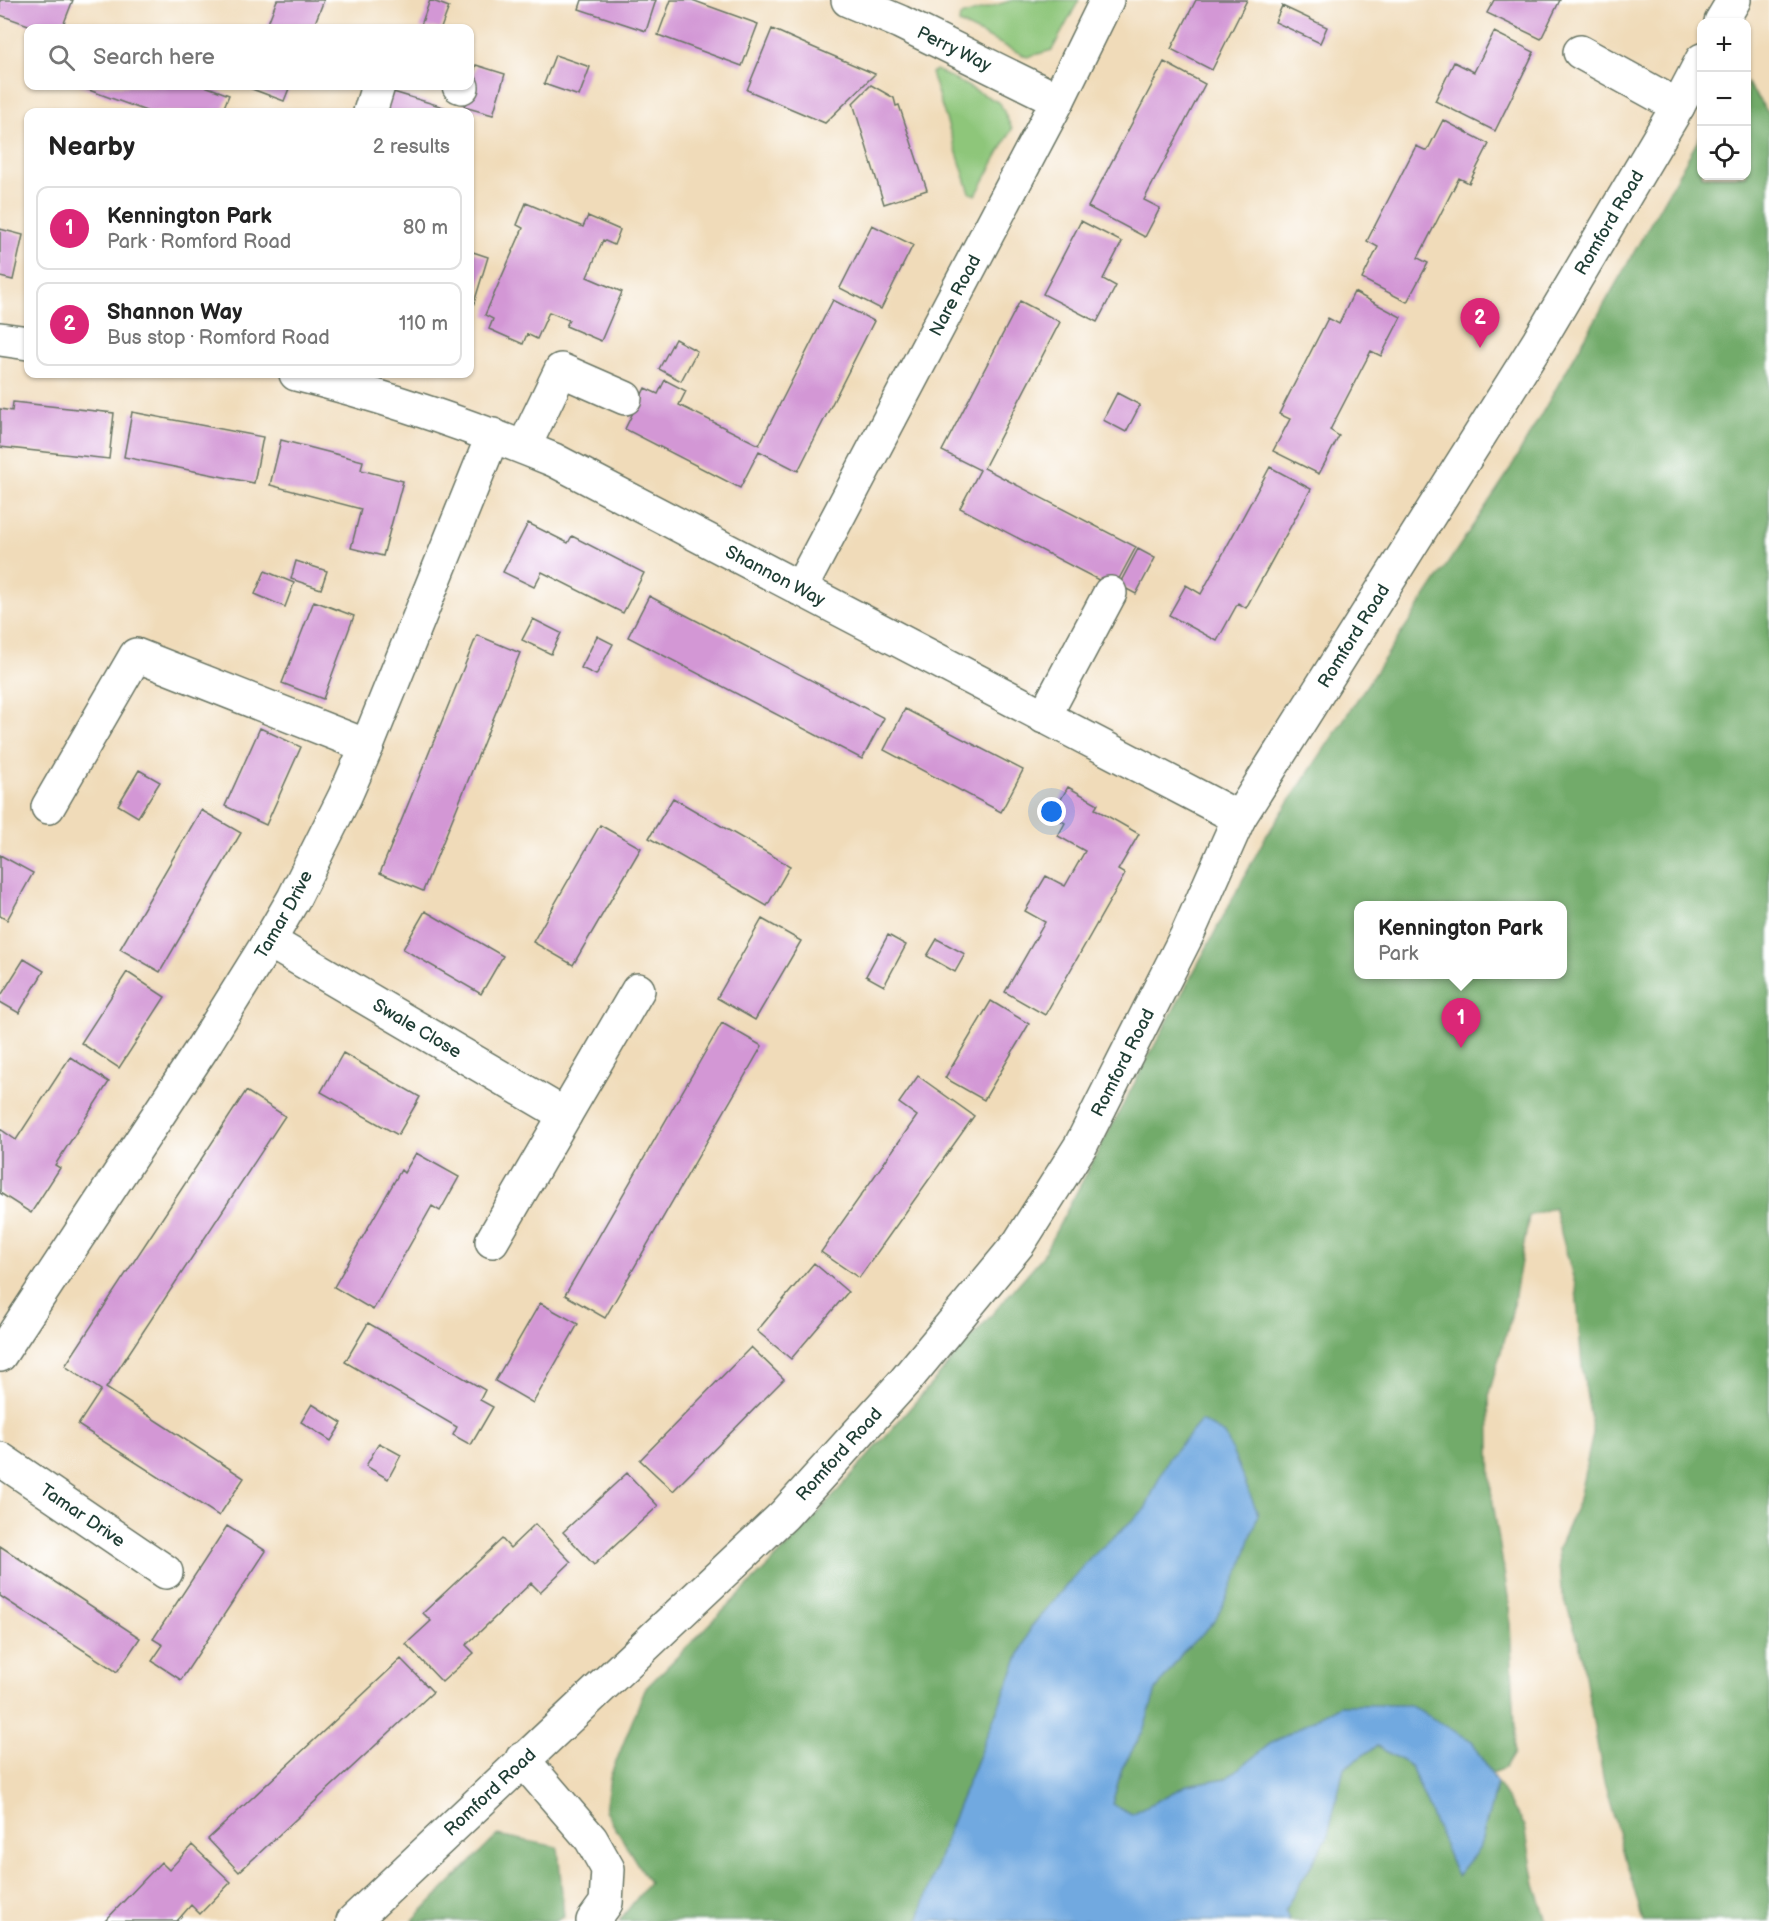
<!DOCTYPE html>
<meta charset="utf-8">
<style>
:root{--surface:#fff;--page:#f2f2f2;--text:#222;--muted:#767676;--line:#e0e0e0;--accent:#db2777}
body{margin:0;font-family:"Balsamiq Sans",sans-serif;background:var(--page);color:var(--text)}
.controls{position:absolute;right:18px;top:18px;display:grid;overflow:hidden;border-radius:12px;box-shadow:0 2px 4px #0004}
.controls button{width:54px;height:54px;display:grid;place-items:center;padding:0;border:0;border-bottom:2px solid var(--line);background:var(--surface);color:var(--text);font:30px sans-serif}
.you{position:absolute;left:1052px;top:812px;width:21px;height:21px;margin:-15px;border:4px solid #fff;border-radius:50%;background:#1a73e8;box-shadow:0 0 0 9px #1a73e833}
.badge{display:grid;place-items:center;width:39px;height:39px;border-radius:50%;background:var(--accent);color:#fff;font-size:20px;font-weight:700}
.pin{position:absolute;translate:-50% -50px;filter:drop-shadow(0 2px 3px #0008)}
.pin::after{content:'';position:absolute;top:32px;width:21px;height:18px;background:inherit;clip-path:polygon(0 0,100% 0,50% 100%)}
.popup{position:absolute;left:1354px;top:901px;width:213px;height:78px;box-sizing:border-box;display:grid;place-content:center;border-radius:12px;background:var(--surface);filter:drop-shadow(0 2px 4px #0005);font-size:20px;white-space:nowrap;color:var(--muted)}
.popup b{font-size:22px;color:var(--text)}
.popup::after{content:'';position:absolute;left:50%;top:100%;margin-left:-12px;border:12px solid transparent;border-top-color:var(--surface)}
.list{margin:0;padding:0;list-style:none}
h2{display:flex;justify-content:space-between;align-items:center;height:78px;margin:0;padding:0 24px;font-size:26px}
h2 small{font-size:20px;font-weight:400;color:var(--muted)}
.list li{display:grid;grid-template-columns:39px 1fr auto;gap:18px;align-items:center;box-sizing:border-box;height:84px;margin:0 12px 12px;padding:0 12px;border:2px solid var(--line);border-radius:12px}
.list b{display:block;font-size:22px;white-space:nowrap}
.list p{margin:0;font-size:20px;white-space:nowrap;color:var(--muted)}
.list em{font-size:20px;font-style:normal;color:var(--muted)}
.icon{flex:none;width:33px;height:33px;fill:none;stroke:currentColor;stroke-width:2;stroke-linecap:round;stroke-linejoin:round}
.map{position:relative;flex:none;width:1769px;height:1921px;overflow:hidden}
.search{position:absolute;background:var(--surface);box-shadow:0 2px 4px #0004;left:24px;top:24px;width:450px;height:66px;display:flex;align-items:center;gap:15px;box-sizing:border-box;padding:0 21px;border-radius:12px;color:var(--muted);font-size:22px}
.panel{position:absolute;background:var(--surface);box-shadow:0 2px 4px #0004;left:24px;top:108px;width:450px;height:270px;border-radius:12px}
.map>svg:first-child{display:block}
.green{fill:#8ec67a;stroke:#568257;stroke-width:1.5}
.forest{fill:#72ab6a;stroke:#48744f;stroke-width:1.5;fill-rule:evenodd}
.water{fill:#71a9e0;stroke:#48738a;stroke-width:1.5}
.building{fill:#d397d5}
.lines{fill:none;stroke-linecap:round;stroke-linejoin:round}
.minor-casing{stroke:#687463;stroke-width:36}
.minor{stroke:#fff;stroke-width:33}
.labels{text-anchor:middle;stroke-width:4.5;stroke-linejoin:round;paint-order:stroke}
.street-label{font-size:18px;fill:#1f3d34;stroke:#fff}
</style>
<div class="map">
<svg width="1769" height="1921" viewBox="0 0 1769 1921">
<rect width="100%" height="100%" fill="#fff"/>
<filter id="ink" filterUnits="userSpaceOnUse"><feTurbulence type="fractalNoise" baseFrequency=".0167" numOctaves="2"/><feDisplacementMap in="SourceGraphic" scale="12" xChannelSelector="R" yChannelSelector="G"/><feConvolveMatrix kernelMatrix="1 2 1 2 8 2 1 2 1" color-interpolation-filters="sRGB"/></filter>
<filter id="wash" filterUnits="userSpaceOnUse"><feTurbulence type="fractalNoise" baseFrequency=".008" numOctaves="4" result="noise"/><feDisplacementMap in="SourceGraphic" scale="24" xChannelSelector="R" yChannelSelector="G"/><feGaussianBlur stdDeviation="1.35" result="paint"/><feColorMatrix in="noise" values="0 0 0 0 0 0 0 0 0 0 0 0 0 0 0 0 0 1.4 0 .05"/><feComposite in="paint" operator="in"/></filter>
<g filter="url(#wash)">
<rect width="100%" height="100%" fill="#f0dbb9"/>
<path class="green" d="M1013,0H1079L1052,50L1027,57L959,23L960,16Z
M936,70L1000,103L1012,129L976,195L970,193L931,73Z"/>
<path class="forest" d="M1747,83L1769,114V1921H1643L1604,1782L1579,1642L1561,1589L1558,1549L1578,1503L1593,1434L1582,1367L1576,1288L1554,1207L1529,1216L1511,1317L1489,1393L1491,1490L1509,1603L1515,1727L1514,1753L1505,1768L1491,1773L1472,1741L1270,1744L1227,1778L1187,1785L1132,1814L1112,1804L1122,1768L1143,1732L1156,1690L1182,1653L1215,1621L1168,1459L1145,1509L1090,1558L1031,1627L950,1826L918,1921H619L649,1883L605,1811L610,1777L645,1689L801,1533L1042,1257L1265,838L1506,476L1701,135L1702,176H1746ZM1359,906H1563V974H1359Z
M1377,1746L1411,1766L1457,1876L1479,1849L1497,1783L1525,1826L1535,1885L1547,1921H1289L1285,1909L1327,1838L1344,1768Z
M498,1835L558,1847L564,1917L556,1921H412Z"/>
<path class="water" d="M1201,1421L1225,1434L1258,1514L1242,1565L1215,1621L1182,1653L1156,1690L1143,1732L1122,1768L1112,1804L1132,1814L1187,1785L1227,1778L1270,1744L1340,1705H1409L1472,1741L1497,1783L1479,1849L1457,1876L1411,1766L1377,1746L1344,1768L1327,1838L1285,1909L1289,1921H918L950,1826L1031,1627L1090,1558L1145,1509L1168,1459Z"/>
<g id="blocks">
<path class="building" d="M0,0H73L62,28H37L0,15Z
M277,0H324L313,28H266Z
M430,0L449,7L441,28H420Z
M582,0H656L646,31L579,9Z
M671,0H692L758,24L742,66L658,35Z
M1196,0H1247L1212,70L1171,49Z
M1494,0H1560L1541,39L1487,13Z
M1282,6L1327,27L1320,43L1275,22Z
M772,29L810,46L875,74L825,123L747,90Z
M1494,32L1534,52L1495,131L1435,101L1454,62L1474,72Z
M555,55L590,67L579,96L544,84Z
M1164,62L1205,84L1144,200L1160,208L1145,237L1088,207Z
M476,65L505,74L493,115L464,107Z
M871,85L894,98L896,106L899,105L927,190L884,204L853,103Z
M78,86H205L229,95L222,112H149Z
M244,86H290L284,101Z
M390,91L460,112H384Z
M1443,120L1489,144L1469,183L1459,178L1418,258L1428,263L1407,302L1362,279L1378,247L1367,241L1416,146L1427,151Z
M526,203L583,227L588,216L620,230L614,245L603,240L587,277L622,292L601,341L566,326L569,320L549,312L537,339L527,334L523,344L489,329L493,319L485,315L523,228L517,225Z
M1081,221L1122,242L1103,279L1116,286L1097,322L1043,294Z
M872,225L913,245L881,309L840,288Z
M0,229L23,235L13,280L0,277Z
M470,251L488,257L470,316Z
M1354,292L1401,317L1381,356L1371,351L1330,430L1339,436L1319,474L1273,451L1290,419L1279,414L1328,318L1339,324Z
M833,300L874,321L798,471L759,451L740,488L625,429L645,388L658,394L665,380L686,391L679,405L759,445Z
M1020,301L1060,322L984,468L1136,547L1114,588L960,508L980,470L942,451Z
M675,339L697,351L681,381L659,369Z
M1117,393L1140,405L1126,432L1103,420Z
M13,402L114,413L109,459L0,447V409L12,411Z
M132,412L263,437L254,483L124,457Z
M281,440L363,461L361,470L403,481L383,556L351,548L361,509L270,485Z
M1270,467L1311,489L1246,608L1238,603L1217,641L1169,615L1186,585L1201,594Z
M528,523L568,543L572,536L644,573L623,613L542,572L534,587L503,572Z
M1138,549L1155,558L1136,594L1119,585Z
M296,561L327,571L321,589L291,579Z
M265,571L294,583L285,607L255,594Z
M649,596L884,718L862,759L628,637Z
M314,601L354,616L323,699L282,683Z
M533,619L561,633L551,654L522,640Z
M477,635L520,653L423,891L380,873Z
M597,636L613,644L596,675L581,668Z
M905,709L1023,770L1001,812L884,750Z
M260,728L301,747L266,825L225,806Z
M139,770L160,782L138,817L118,805Z
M1068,787L1098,804L1095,809L1139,834L1118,870L1125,874L1045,1015L1005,992L1045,922L1025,911L1046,876L1065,886L1085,851L1058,836L1065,823L1052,815Z
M673,798L790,866L767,906L649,838Z
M201,810L241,833L160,972L120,949Z
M600,825L641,848L573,965L533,942Z
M0,855L33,873L7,920L0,916Z
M425,911L503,956L481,994L403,949Z
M762,919L801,941L755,1020L717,998Z
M888,935L906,945L884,986L866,976Z
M937,939L965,954L955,972L927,956Z
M24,959L44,971L19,1013L0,1002V997Z
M127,972L165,997L119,1068L81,1043Z
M991,1001L1029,1024L984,1100L945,1078Z
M722,1023L762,1046L605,1318L565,1295Z
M343,1053L420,1097L398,1135L321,1092Z
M70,1057L109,1082L55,1165L60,1168L31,1213L0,1193V1129L16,1140Z
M918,1076L974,1116L859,1278L821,1252L917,1116L899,1103Z
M246,1091L285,1116L106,1388L244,1478L219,1516L78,1425L101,1390L65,1366Z
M416,1153L459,1177L440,1211L432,1206L373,1310L334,1287L401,1170L404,1173Z
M814,1263L848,1292L791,1359L757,1331Z
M540,1303L578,1324L533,1403L495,1381Z
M368,1323L485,1390L480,1400L493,1407L471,1445L453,1435L457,1427L345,1362Z
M751,1347L784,1379L673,1491L640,1460Z
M312,1404L342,1423L331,1441L301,1422Z
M379,1443L401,1455L388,1479L366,1466Z
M627,1473L658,1506L594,1565L563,1532Z
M535,1524L571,1562L540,1592L531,1583L466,1645L474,1653L442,1682L406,1644L431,1621L423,1613L502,1539L510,1548Z
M227,1526L266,1551L181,1680L152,1661L163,1645L153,1639Z
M0,1546L140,1638L117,1672L0,1596Z
M401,1659L433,1692L239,1872L208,1839Z
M192,1845L231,1882L200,1914L191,1905L177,1921H105L161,1862L169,1870Z"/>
</g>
</g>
<g filter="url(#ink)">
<use href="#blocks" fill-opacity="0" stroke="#687463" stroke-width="1.5"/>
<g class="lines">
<g class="minor-casing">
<g id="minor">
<path id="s1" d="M848,0L900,22L1058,100"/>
<path d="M1721,22L1734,0"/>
<path d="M1580,52L1678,106"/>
<path d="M459,86L462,87"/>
<path d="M370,112L378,86"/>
<path d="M0,339L28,343"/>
<path id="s2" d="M296,374C385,396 469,425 554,460L1239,818"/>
<path d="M524,447L561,370L625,398"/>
<path id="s3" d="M800,589L1058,100L1107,0"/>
<path d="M1044,717L1110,593"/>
<path d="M48,807L136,655L367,746"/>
<path id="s4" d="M269,941L565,1115L638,990"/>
<path d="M492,1241L565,1115"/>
<path id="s5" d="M0,1355L203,1047L269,941L294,898L345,796L367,746L493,435"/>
<path id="s6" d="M0,1459L166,1572"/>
<path d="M522,1759L591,1839L608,1869L606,1903L593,1921"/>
<path id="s7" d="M353,1921L784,1515L905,1381L1019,1243L1081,1145L1188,933L1239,818L1539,341L1678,106L1702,60"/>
</g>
</g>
<use href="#minor" class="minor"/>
</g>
</g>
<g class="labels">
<g class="street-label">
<text dy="6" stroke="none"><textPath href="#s1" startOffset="117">Perry Way</textPath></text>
<text dy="6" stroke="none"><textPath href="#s7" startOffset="2132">Romford Road</textPath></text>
<text dy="6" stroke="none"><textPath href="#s3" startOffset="332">Nare Road</textPath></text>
<text dy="6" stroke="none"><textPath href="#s2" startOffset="522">Shannon Way</textPath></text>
<text dy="6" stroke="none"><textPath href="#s7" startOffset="1646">Romford Road</textPath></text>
<text dy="6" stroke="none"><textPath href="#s5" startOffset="524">Tamar Drive</textPath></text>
<text dy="6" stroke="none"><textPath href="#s4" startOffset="172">Swale Close</textPath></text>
<text dy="6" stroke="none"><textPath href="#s7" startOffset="1160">Romford Road</textPath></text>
<text dy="6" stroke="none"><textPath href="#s7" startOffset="674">Romford Road</textPath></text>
<text dy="6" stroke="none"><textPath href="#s6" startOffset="100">Tamar Drive</textPath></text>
<text dy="6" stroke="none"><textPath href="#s7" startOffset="188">Romford Road</textPath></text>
</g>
</g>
</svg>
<div class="controls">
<button>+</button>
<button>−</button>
<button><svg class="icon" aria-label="locate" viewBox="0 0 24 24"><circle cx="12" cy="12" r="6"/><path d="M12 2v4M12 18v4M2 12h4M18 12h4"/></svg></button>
</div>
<div class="you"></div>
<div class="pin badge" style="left:1461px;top:1048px">1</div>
<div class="popup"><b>Kennington Park</b>Park</div>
<div class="pin badge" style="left:1480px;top:348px">2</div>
<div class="search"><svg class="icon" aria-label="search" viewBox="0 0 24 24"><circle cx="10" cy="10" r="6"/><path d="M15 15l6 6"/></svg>Search here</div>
<section class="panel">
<h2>Nearby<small>2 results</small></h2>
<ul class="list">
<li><span class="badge">1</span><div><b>Kennington Park</b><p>Park · Romford Road</p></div><em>80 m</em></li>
<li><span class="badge">2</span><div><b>Shannon Way</b><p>Bus stop · Romford Road</p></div><em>110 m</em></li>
</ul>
</section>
</div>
